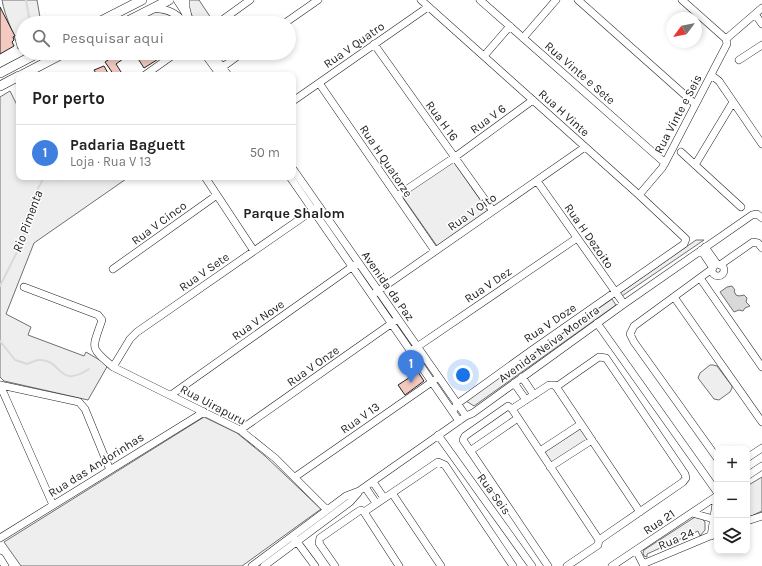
<!DOCTYPE html>
<html lang="pt">
<meta charset="utf-8">
<style>
:root{--surface:#fff;--page:#f6f6f6;--text:#222;--muted:#767676;--line:#e0e0e0;--accent:#c62828}
body{margin:0;font-family:Karla,sans-serif;background:var(--page);color:var(--text)}
.controls{position:absolute;right:12px;bottom:12px;display:grid;overflow:hidden;border-radius:8px;box-shadow:0 2px 6px #0003}
.controls button{width:36px;height:36px;display:grid;place-items:center;padding:0;border:0;border-bottom:1px solid var(--line);background:var(--surface);color:var(--text);font:20px sans-serif}
.compass{position:absolute;left:666px;top:12px;width:36px;height:36px;border-radius:50%;background:var(--surface);box-shadow:0 2px 6px #0003;rotate:238deg}
.you{position:absolute;left:463px;top:375px;width:14px;height:14px;margin:-10px;border:3px solid #fff;border-radius:50%;background:#1a73e8;box-shadow:0 0 0 6px #1a73e833}
.badge{display:grid;place-items:center;width:26px;height:26px;border-radius:50%;background:var(--accent);color:#fff;font-size:13px;font-weight:700}
.pin{position:absolute;translate:-50% -33px;filter:drop-shadow(0 1px 2px #0008)}
.pin::after{content:'';position:absolute;top:21px;width:14px;height:12px;background:inherit;clip-path:polygon(0 0,100% 0,50% 100%)}
.list{margin:0;padding:0;list-style:none}
h2{display:flex;justify-content:space-between;align-items:center;height:52px;margin:0;padding:0 16px;font-size:17px}
h2 small{font-size:13px;font-weight:400;color:var(--muted)}
.list li{display:grid;grid-template-columns:26px 1fr auto;gap:12px;align-items:center;box-sizing:border-box;height:56px;padding:0 16px;border-top:1px solid var(--line)}
.list b{display:block;font-size:15px;white-space:nowrap}
.list p{margin:0;font-size:13px;white-space:nowrap;color:var(--muted)}
.list em{font-size:13px;font-style:normal;color:var(--muted)}
.icon{flex:none;width:22px;height:22px;fill:none;stroke:currentColor;stroke-width:2;stroke-linecap:round;stroke-linejoin:round}
.map{position:relative;flex:none;width:762px;height:566px;overflow:hidden}
.search{position:absolute;background:var(--surface);box-shadow:0 2px 6px #0003;left:16px;top:16px;width:280px;height:44px;display:flex;align-items:center;gap:10px;box-sizing:border-box;padding:0 14px;border-radius:22px;color:var(--muted);font-size:15px}
.panel{position:absolute;background:var(--surface);box-shadow:0 2px 6px #0003;left:16px;top:72px;width:280px;height:108px;border-radius:8px}
.map>svg:first-child{display:block}
.green{fill:#eee;stroke:#6f6f6f}
.water{fill:#d9d9d9;stroke:#6f6f6f}
.lines{fill:none;stroke-linecap:round;stroke-linejoin:round}
.stream{stroke:#d9d9d9;stroke-width:2}
.building{fill:#f3c9c0;stroke:#222}
.minor-casing{stroke:#222;stroke-width:8}
.major-casing{stroke:#222;stroke-width:10}
.minor{stroke:#fff;stroke-width:7}
.major{stroke:#fff;stroke-width:9}
.labels{text-anchor:middle;stroke-width:3;stroke-linejoin:round;paint-order:stroke}
.street-label{font-size:12px;fill:#222;stroke:#fff}
.water-label{font-size:13px;font-style:italic;fill:#222;stroke:#fff}
.quarter-label{font-size:14px;font-weight:bold;fill:#222;stroke:#fff}
</style>
<div class="map">
<svg width="762" height="566" viewBox="0 0 762 566">
<rect width="100%" height="100%" fill="#fff"/>
<path class="green" d="M2,0H37L41,23H23V47L18,49C14,32 5,18 2,0Z
M189,0H199L213,21L211,23H197L189,11Z
M157,12L164,13L175,18L166,23H131L151,13Z
M10,91L19,109V177H58V180L62,177H129L34,243L6,314L31,327L28,335L84,356L86,352L108,365L88,400L4,381L0,377V97Z
M453,161L488,211L437,246L402,196Z
M696,240H704L622,296L620,293Z
M612,299L616,305L474,406L466,401Z
M710,365H713L717,366L732,386V388L730,392L719,400L714,399L698,378L700,373Z
M204,417L237,433L265,456L321,509L242,566H21L4,542Z
M580,429H581L587,437V440L551,463L545,453V452Z
M762,477V511L747,518V486Z
M695,517L702,519L705,522V530L700,536L698,531L647,554V557L644,556L643,553L644,550Z"/>
<path class="water" d="M732,286L735,290L734,291L736,295L739,296L744,295L747,298L746,302L750,306L745,308L743,311L739,310L734,312L720,292L727,287Z"/>
<g class="lines">
<path class="stream" d="M26,0L30,23
M52,74L53,75
M0,286L22,242L32,200L44,177
M0,341L15,360L27,364C31,363 35,360 39,360C62,358 57,390 89,369"/>
</g>
<path class="building" d="M0,7L15,36L13,37L14,40L12,42L14,46L0,54Z
M119,53L123,59L116,64L123,75H114L105,62Z
M137,53H168L144,68L135,54Z
M225,53H236L229,58Z
M104,66L109,75H97L94,70Z
M418,372L424,381L405,395L398,385Z"/>
<g class="lines">
<g class="minor-casing">
<path id="minor" d="M177,0L192,23
M421,0L639,195L686,239L684,244L532,350L457,404L453,411
M480,0L665,163
M578,0L695,104
M682,0L726,39
M152,9C165,8 176,12 184,23
M755,14L762,24
M218,23L250,0
M285,23L318,0
M523,38L556,0
M726,39L762,8
M374,44L493,211
M204,53L220,75
M212,53L228,75
M484,56L510,26
M739,60L762,45
M217,71L242,53
M145,75L176,53
M711,75L719,81L762,144
M319,83L435,251
M293,101L428,7
M681,152L741,207
M695,165L733,102
M293,169L466,416
M205,177L254,251
M290,177L459,421
M537,181L624,304
M639,195L662,168L665,163L727,44L726,39
M397,196L455,157L533,100
M705,247L717,264
M701,250L713,268
M712 270a6 6 0 1 1 12 0a6 6 0 1 1-12 0Z
M720,265L753,242L758,243L762,248
M113,269L217,195
M712,269L634,326L630,334L634,342L717,458
M700,278L762,367
M24,287L98,315L102,320C92,350 89,346 113,367L240,430L275,458L327,510
M375,293L585,147
M674,297L762,422
M597,323L717,492
M414,349L577,238
M113,367L130,339L137,332L316,208
M522,377L534,395
M514,383L526,400
M0,385L79,402L85,409L110,470
M0,385L53,505
M556,387L599,357L606,358L685,474L686,478L683,482L599,540
M171,395L356,264
M512,409L549,385H555L640,512
M240,430L395,321
M438,435L532,566
M470,451L518,418
M540,451L581,424
M747,458L762,448
M550,467L592,440
M747,476L762,466
M295,477L436,379
M373,482L384,498
M365,487L376,503
M392,493L441,566
M364,512L399,566
M692,513L717,520
M747,521L762,516
M711,536L717,497
M0,538L204,412
M295,539L315,566
M636,550L644,566
M0,558L5,566
M643,564L717,533
M252,566L346,496L359,491L466,416L473,413L624,304L752,215L757,214L762,218
M264,566L350,502L358,493
M335,566L319,543L320,538L359,511L361,510L364,512L438,462L445,465L513,566
M548,566L463,440L465,436L508,406L512,409L599,540L598,545L567,566
M612,566L717,496"/>
</g>
<g class="major-casing">
<path id="major" d="M185,0V8L187,16
M97,23L142,0
M124,23L169,0
M0,73L38,53
M22,75L64,53
M0,86L19,76"/>
</g>
<use href="#minor" class="minor"/>
<use href="#major" class="major"/>
</g>
<g class="labels">
<g class="street-label">
<text transform="translate(354 45) rotate(-35)" y="4">Rua V Quatro</text>
<text transform="translate(580 73) rotate(41)" y="4">Rua Vinte e Sete</text>
<text transform="translate(564 113) rotate(42)" y="4">Rua H Vinte</text>
<text transform="translate(678 114) rotate(-62)" y="4">Rua Vinte e Seis</text>
<text transform="translate(488 119) rotate(-36)" y="4">Rua V 6</text>
<text transform="translate(442 121) rotate(54)" y="4">Rua H 16</text>
<text transform="translate(386 161) rotate(56)" y="4">Rua H Quatorze</text>
<text transform="translate(472 212) rotate(-35)" y="4">Rua V Oito</text>
<text transform="translate(159 223) rotate(-36)" y="4">Rua V Cinco</text>
<text transform="translate(589 236) rotate(55)" y="4">Rua H Dezoito</text>
<text transform="translate(204 272) rotate(-35)" y="4">Rua V Sete</text>
<text transform="translate(488 285) rotate(-34)" y="4">Rua V Dez</text>
<text transform="translate(388 286) rotate(55)" y="4">Avenida da Paz</text>
<text transform="translate(258 320) rotate(-35)" y="4">Rua V Nove</text>
<text transform="translate(550 323) rotate(-34)" y="4">Rua V Doze</text>
<text transform="translate(549 344) rotate(-36)" y="4">Avenida Neiva Moreira</text>
<text transform="translate(313 366) rotate(-35)" y="4">Rua V Onze</text>
<text transform="translate(213 405) rotate(28)" y="4">Rua Uirapuru</text>
<text transform="translate(360 418) rotate(-35)" y="4">Rua V 13</text>
<text transform="translate(96 465) rotate(-32)" y="4">Rua das Andorinhas</text>
<text transform="translate(494 494) rotate(54)" y="4">Rua Seis</text>
<text transform="translate(659 522) rotate(-34)" y="4">Rua 21</text>
<text transform="translate(676 539) rotate(-23)" y="4">Rua 24</text>
</g>
<g class="water-label">
<text transform="translate(27 221) rotate(-70)" y="5">Rio Pimenta</text>
</g>
<g class="quarter-label">
<text x="294" y="218">Parque Shalom</text>
</g>
</g>
</svg>
<div class="controls">
<button>+</button>
<button>−</button>
<button><svg class="icon" aria-label="layers" viewBox="0 0 24 24"><path d="M12 4l9 5-9 5-9-5zM3 14l9 5 9-5"/></svg></button>
</div>
<svg class="compass" viewBox="-18 -18 36 36"><path d="M0-13l5 13h-10z" fill="#e53935"/><path d="M0 13l5-13h-10z" fill="#767676"/></svg>
<div class="you"></div>
<div class="pin badge" style="left:411px;top:383px;background:#3f7fe0">1</div>
<div class="search"><svg class="icon" aria-label="search" viewBox="0 0 24 24"><circle cx="10" cy="10" r="6"/><path d="M15 15l6 6"/></svg>Pesquisar aqui</div>
<section class="panel">
<h2>Por perto<small></small></h2>
<ul class="list">
<li><span class="badge" style="background:#3f7fe0">1</span><div><b>Padaria Baguett</b><p>Loja · Rua V 13</p></div><em>50 m</em></li>
</ul>
</section>
</div>
